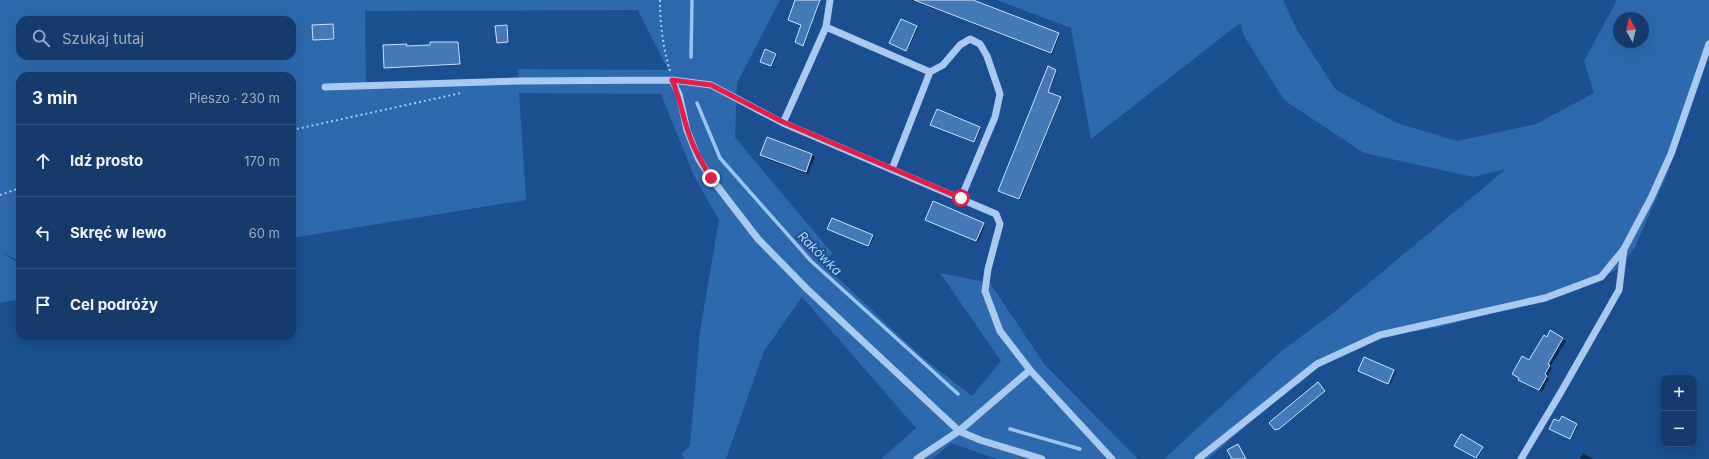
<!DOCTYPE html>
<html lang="pl">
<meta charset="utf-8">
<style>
:root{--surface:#143b6b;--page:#214673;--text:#f1f3f6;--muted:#9dadc1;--line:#33557e}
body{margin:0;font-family:Inter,sans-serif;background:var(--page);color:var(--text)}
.controls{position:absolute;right:12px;bottom:12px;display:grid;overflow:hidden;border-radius:8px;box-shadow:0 4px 16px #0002}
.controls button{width:36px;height:36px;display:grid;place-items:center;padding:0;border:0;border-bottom:1px solid var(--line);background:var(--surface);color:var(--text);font:20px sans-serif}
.compass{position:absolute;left:1613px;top:12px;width:36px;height:36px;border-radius:50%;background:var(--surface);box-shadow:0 4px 16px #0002;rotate:352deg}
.stop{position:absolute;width:12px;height:12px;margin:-9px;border:3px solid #e11d48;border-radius:50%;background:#fff}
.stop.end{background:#e11d48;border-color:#fff;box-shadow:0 1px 4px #0008}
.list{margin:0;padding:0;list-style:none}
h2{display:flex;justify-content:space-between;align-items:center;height:52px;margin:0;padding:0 16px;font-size:17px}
h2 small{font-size:13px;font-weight:400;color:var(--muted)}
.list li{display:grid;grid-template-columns:26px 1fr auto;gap:12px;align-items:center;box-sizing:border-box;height:72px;padding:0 16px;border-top:1px solid var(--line)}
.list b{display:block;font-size:15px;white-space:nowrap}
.list em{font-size:13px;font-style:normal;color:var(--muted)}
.icon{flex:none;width:22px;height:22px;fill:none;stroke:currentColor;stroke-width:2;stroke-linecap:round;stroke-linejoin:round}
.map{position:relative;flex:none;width:1709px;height:459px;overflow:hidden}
.search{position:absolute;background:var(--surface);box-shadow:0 4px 16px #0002;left:16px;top:16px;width:280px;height:44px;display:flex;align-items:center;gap:10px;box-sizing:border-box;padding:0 14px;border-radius:12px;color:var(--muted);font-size:15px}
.panel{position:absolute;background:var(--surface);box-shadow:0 4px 16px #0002;left:16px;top:72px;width:280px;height:268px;border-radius:12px}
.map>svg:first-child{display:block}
.green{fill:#2e69ad;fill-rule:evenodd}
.shadow{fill:#0007}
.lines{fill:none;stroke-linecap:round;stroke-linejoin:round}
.stream{stroke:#9cc4f0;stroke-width:3.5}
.building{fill:#4478b7;stroke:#cfe3fa}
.path{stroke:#a9c9ee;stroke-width:2;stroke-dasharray:2 3;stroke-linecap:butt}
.minor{stroke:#a9c9ee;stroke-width:7}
.route{stroke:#e11d48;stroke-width:5}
.labels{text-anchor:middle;stroke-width:4;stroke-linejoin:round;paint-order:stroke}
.water-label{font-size:13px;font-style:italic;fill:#b5d3f5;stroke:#1b4f8f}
</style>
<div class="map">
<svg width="1709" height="459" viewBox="0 0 1709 459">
<rect width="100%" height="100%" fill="#1b4f8f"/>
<path class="green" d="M0,0H780L737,83L735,137L832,253L824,265L922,357L972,396L1001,361L940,273L990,283L1045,365L1138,459H997L951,443L932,459H881L916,428L802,297L764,351L726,459H685L681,454L690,446L700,331L719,220L694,176L661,94L519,93L526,200L292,238V76H20V261L3,253L20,264V299L0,303ZM638,10L668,70L518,69L519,80L366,86L365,11ZM20,20H292V56H20Z
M997,0H1283L1297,30L1336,90L1397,123L1457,141L1536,124L1594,93L1584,61L1617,0H1709V45L1666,177L1634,249L1616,270L1574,291L1436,328L1394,334L1347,348L1310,370L1208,459H1164L1280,352L1333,313L1506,169L1473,177L1364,153L1284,100L1244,36L1240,23L1091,139L1071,28ZM1619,18H1643V42H1619Z"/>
<path class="shadow" d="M796,0H813L820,3L804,46L796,42L802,25Z
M911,0H970L1060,35L1052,54Z
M901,20L918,28L907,51L891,44Z
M333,25L335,40L314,39Z
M506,26L509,42L499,43L498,42Z
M458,43L460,65L385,68L406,45L407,47L431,46Z
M775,55L777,56L772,67L762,63Z
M1056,71L1057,72L1048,93L1061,99L1020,200L999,191Z
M933,126L980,128L981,129L975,143Z
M768,138L812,155L815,157L808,174L764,158L761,155Z
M833,219L873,236L874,237L869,246L830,230Z
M926,220L983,224L985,226L978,242Z
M1551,331L1566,341L1550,367L1552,368L1547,377L1549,379L1542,392L1522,382L1514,374L1530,362Z
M1395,371L1396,372L1390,385H1389Z
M1318,383L1325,392L1277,431L1276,430Z
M1562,418L1578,426L1571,439L1551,428L1560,423Z
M1456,446L1482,448L1483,449L1477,458Z
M1583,453L1593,459H1580Z"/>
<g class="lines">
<path class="stream" d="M691,57L692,0
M697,103L720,158L811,261L958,394
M1010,429L1080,449"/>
</g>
<path class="building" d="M795,0H820L803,46L795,42L801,25L788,20Z
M914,0H973L1059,33L1051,53Z
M901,19L917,26L906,51L889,43Z
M333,24L334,39L313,40L312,25Z
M507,25L508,42L497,43L495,26Z
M430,42H458L460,64L384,68L383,45L407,44L406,46L430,45Z
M765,49L776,54L771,66L760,62Z
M1048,66L1056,70L1048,92L1061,97L1019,199L998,191Z
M937,109L980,127L974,142L930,125Z
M767,137L812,154L806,172L760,155Z
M933,201L984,223L976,241L925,220Z
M832,218L873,235L868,246L827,229Z
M1550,330L1563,338L1548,364L1550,365L1545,374L1547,376L1539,390L1518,380L1519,378L1512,374L1522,356L1529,360L1544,335L1547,337Z
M1364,357L1394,370L1388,384L1358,371Z
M1318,382L1325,391L1279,429L1275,430L1269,423L1272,420Z
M1562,416L1577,424L1570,439L1549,429L1554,419L1559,421Z
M1461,434L1483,447L1476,458L1454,446Z
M1238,444L1246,459H1232L1227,450Z"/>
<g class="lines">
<path class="path" d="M660,0C660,24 663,48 670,71
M292,130L461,93
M0,195L20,188"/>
<path class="minor" d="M826,27L830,0
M672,80L711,85L783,123L996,214L1000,224L988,269L985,291L1000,331L1030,370L1112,459
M325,87L519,81L672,80L679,94L687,130L698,158L711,178L758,239L807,289L959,431L1030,370
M783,123L826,27L930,72L943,65L960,45L970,39L980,44L987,56L1000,94L995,117L961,198
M892,169L930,72
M917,459L959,431L980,440L1042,459
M1198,459L1317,364L1380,335L1545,298L1601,277L1624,249L1651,198L1671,154L1709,44
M1521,459L1561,392L1619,290L1624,249"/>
</g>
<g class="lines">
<path class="route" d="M711,178C702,163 693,148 688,131C682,114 680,97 672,80L711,85L783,122L961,198"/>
</g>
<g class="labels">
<g class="water-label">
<text transform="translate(820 253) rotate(45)" y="5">Rakówka</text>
</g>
</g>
</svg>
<div class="controls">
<button>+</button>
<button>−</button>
</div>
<svg class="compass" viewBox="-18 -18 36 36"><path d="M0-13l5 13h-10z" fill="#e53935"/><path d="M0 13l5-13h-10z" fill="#9dadc1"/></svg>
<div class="stop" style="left:961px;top:198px"></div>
<div class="stop end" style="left:711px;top:178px"></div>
<div class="search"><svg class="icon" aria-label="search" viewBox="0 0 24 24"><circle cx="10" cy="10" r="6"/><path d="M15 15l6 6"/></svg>Szukaj tutaj</div>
<section class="panel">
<h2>3 min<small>Pieszo · 230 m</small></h2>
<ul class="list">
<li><svg class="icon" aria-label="ahead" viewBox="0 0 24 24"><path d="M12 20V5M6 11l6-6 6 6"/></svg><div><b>Idź prosto</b></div><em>170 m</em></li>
<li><svg class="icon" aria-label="left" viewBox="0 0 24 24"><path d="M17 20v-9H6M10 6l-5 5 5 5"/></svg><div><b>Skręć w lewo</b></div><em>60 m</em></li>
<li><svg class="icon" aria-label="arrive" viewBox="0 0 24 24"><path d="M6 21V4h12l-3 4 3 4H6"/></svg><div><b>Cel podróży</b></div></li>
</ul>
</section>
</div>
